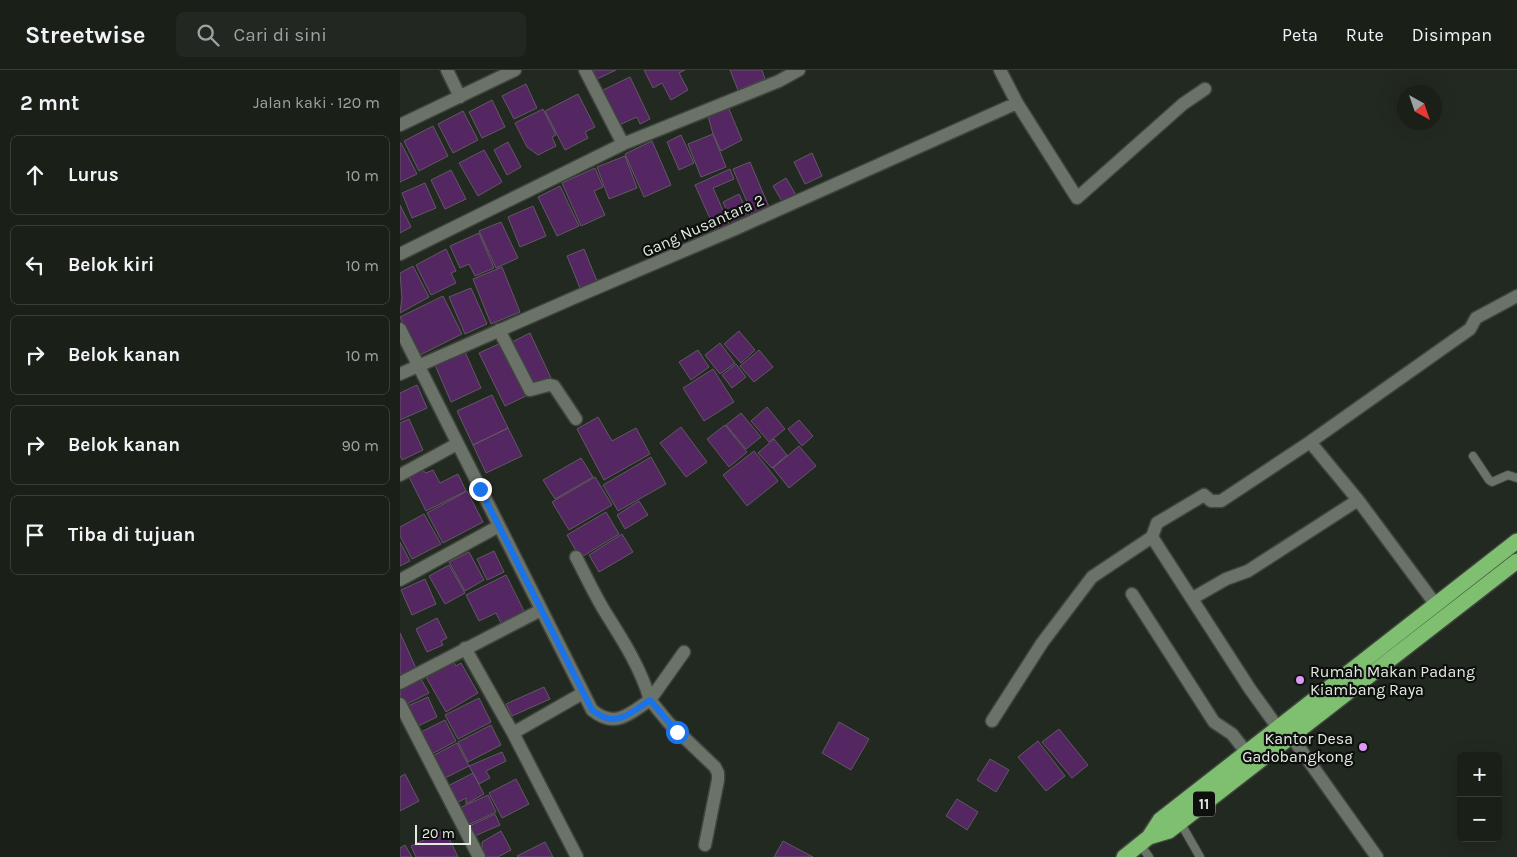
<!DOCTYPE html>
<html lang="id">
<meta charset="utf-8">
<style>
:root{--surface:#1a1f18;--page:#232721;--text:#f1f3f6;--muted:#9fa2a2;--line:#383d37}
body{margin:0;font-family:Karla,sans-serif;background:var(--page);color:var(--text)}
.controls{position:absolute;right:15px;bottom:15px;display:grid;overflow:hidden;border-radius:8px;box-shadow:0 5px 20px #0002}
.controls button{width:45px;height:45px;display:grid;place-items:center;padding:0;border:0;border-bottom:1px solid var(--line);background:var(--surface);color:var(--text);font:25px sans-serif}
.compass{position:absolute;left:997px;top:15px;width:45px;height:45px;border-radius:50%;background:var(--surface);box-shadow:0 5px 20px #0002;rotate:140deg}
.scale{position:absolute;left:15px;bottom:12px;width:56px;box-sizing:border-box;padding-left:5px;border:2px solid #e4e9e3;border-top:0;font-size:14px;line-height:18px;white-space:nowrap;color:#e4e9e3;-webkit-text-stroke:4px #0d100d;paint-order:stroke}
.stop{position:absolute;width:15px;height:15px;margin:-11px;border:4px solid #1a73e8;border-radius:50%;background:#fff}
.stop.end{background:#1a73e8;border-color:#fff;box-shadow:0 1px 5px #0008}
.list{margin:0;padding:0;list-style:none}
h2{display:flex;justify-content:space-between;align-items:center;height:65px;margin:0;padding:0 20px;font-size:21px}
h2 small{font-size:16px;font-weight:400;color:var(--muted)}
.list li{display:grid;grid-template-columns:32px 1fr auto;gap:15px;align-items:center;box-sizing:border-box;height:80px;margin:0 10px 10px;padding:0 10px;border:1px solid var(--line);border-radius:8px}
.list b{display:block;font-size:19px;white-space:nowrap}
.list em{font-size:16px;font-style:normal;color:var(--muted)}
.icon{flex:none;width:28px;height:28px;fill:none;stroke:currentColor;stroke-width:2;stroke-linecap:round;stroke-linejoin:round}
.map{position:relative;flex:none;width:1117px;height:787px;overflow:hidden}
header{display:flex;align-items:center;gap:30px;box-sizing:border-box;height:70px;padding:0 25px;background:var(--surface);border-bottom:1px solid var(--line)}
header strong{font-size:24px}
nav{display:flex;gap:28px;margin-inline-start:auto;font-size:18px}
.search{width:350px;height:45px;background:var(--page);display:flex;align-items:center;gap:12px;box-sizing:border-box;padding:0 18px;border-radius:8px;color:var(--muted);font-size:19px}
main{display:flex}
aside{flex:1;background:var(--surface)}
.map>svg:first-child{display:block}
.building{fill:#542662;stroke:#615963}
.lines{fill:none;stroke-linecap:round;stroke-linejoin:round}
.lane-casing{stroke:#3f453e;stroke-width:10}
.street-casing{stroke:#3f453e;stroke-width:15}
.secondary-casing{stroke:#3f453e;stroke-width:15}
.highway-casing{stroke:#3f453e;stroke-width:18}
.lane{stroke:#6b7369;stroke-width:8}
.street{stroke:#6b7369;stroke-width:12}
.secondary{stroke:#6b7369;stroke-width:12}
.highway{stroke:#7ebf70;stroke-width:15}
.route{stroke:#1a73e8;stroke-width:6}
.poi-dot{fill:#dd99f3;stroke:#0d100d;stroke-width:2}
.labels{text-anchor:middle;stroke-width:4.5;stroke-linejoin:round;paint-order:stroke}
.shield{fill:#0d100d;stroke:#a4a8a3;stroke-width:1}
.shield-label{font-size:15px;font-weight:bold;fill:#e4e9e3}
.street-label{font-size:16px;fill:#e4e9e3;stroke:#0d100d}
.poi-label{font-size:16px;fill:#e4e9e3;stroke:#0d100d;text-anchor:start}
</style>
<header>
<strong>Streetwise</strong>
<div class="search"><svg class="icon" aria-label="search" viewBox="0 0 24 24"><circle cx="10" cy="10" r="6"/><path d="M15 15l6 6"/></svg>Cari di sini</div>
<nav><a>Peta</a><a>Rute</a><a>Disimpan</a></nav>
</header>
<main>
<aside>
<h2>2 mnt<small>Jalan kaki · 120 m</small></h2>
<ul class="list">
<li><svg class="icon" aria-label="ahead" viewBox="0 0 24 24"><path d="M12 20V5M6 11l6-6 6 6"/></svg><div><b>Lurus</b></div><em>10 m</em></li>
<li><svg class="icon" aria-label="left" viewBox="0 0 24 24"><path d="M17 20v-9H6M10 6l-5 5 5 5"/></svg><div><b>Belok kiri</b></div><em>10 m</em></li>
<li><svg class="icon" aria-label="right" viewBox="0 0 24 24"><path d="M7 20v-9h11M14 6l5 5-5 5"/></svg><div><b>Belok kanan</b></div><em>10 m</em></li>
<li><svg class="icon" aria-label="right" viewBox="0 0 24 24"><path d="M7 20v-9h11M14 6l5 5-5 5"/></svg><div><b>Belok kanan</b></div><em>90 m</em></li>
<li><svg class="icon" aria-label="arrive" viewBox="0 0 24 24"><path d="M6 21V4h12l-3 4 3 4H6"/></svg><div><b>Tiba di tujuan</b></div></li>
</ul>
</aside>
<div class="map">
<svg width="1117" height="787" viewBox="0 0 1117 787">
<rect width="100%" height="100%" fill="#222920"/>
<path class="building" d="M193,0H216L197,9Z
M244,0H285L279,3L288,20L271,30L262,13L253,18Z
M330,0H362L365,9L338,20Z
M230,7L250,49L240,54L237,47L219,55L203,20Z
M126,14L137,38L114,49L102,26Z
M178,24L195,57L185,62L188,68L165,80L145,41Z
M92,30L105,57L82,68L69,42Z
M328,37L342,70L321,81L313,64L308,46Z
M143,39L156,65L152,67L156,76L138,85L127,77L115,53Z
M63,41L78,70L53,83L38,54Z
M33,56L48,86L19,101L4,71Z
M313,64L326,97L301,107L288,74Z
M281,65L294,93L279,100L267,72Z
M252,71L271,115L244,127L225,84Z
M108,72L121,97L107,105L94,80Z
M0,73H1L17,104L0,112Z
M84,80L102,112L78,126L59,93Z
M412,83L422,106L405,114L394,92Z
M225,86L237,118L209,129L197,97Z
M350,92L369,137L352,144L333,99Z
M195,98L203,117L194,121L205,145L181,156L162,113Z
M330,99L334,109L313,118L330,156L316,162L295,115Z
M51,100L66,129L45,139L31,110Z
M386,108L396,125L383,133L373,116Z
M25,113L36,138L12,148L2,123Z
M160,116L179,156L157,166L138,127Z
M339,124L349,146L332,153L323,132Z
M0,135L11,157L0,163Z
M133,136L146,166L120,177L108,147Z
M101,152L118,188L96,198L79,161Z
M79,163L94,198L75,206L69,194L60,198L50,176Z
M46,179L56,201L51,203L56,213L31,225L16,195Z
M184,179L197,211L180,218L167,186Z
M13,196L29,227L0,243L2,228L0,203Z
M102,197L120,242L91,254L73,209Z
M71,218L87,254L65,264L49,227Z
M43,226L62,264L18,286L0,247Z
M339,261L355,280L341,293L324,274Z
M130,263L151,308L130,318L110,273Z
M103,272L128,325L105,336L79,283Z
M320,273L335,293L320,304L305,285Z
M298,280L309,297L291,310L279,292Z
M359,280L373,297L354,312L340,296Z
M65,282L81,318L51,332L35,295Z
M336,294L346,307L332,318L322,305Z
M313,299L334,332L304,351L283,318Z
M17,315L27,338L0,350V323Z
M92,325L108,358L73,375L57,341Z
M367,337L385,359L369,372L351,351Z
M341,343L361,367L346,379L326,355Z
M198,347L212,371L236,358L250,384L204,410L177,359Z
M9,349L23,380L2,390L0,385V353Z
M399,350L413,366L402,376L388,359Z
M325,355L347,382L329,397L307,369Z
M281,357L307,392L286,407L260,373Z
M108,358L122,386L86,403L73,375Z
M374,369L387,385L372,398L358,383Z
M399,376L416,396L389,418L373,398Z
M354,381L378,411L347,436L323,405Z
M251,387L266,414L218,441L203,415Z
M181,388L193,407L155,429L143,410Z
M21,399L26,403L33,400L40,413L58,404L66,421L26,441L8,405Z
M195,407L212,435L169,460L152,432Z
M67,421L83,452L43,473L27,443Z
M239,431L248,445L225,459L217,445Z
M206,442L219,464L180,488L167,465Z
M24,444L41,474L12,489L0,466V457Z
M222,464L233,482L199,502L189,485Z
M0,472L10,491L0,496Z
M94,481L104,502L87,510L77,489Z
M69,482L84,510L65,521L49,492Z
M49,495L65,523L45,534L29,506Z
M106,505L124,541L101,553L96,543L79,551L66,525Z
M25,509L36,534L12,545L1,520Z
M37,548L47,568L41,571L43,575L27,582L16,559Z
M0,563L16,598L0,605Z
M53,591L56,596L61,593L78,623L46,642L26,607Z
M21,609L29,623L5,635L0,626V620Z
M144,617L150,629L112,646L106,634Z
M28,627L37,647L18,656L8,636Z
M79,628L91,652L58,669L45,645Z
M45,650L56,671L30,685L19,663Z
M439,652L469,669L451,700L422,683Z
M91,655L101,675L68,692L58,672Z
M659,659L688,695L672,708L642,672Z
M638,671L665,706L646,721L618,687Z
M57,673L69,696L41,710L29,688Z
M102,682L106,691L86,701L90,708L79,714L69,696Z
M590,689L609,700L596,722L577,710Z
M73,703L84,724L66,734V728L53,735L44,718Z
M5,704L19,731L0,741V707Z
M116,709L129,734L102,748L89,723Z
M88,725L96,742L70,754L55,740Z
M557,729L578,742L567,760L546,746Z
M95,744L100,755L70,768L65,758Z
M45,760L58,787H16L11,776Z
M101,761L111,780L98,787H83L82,772Z
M383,771L413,787H374Z
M145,772L153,787H118L117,786Z
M5,775L12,787H0V778Z"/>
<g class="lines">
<g class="lane-casing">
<path id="lane" d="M1073,386L1089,410L1092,412L1108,405L1117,408
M780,752L800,787
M740,774L749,787"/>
</g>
<g class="street-casing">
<path id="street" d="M47,0L60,27
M185,0L223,74
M600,0L617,33L677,128L783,34L805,19
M0,55L115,0
M0,184L223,74L379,11L399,0
M0,259L192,640C215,659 229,644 250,630L268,652L315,697L318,703V710L305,775
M99,260L130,320L149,315L154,316L176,349
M0,304L178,226L335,159L617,33
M910,372L958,430L1036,535
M0,405L57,374
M752,467L850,619L878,658
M176,487C186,506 195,526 207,545C224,572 241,599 250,630
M0,510L99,456
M732,524L814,652L832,664L847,683
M793,528L826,509L848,501L958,430
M65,578L113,663L177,787
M0,613L141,540
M250,630L284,582
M0,634L79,787
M592,651L642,573L692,507L752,467L757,453L804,425L811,431H821L910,372L1070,259L1076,248L1117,226
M113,663L183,623"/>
</g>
<g class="secondary-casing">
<path id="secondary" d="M891,666L977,787"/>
</g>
<g class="highway-casing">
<path id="highway" d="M749,767L769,761L1117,491
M724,787L749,767L760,750L1117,471"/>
</g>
<use href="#lane" class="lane"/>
<use href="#street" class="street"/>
<use href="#secondary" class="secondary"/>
<use href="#highway" class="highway"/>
</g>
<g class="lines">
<path class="route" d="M80,419L192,640C215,659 229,644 250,630L277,662"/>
</g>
<g class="poi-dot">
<circle cx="900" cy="610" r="5"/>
<circle cx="963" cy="677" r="5"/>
</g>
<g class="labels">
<rect class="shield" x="793" y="721.5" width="22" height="25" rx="4"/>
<g class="shield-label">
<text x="804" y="739">11</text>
</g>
<g class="street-label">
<text transform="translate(303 155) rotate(-24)" y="6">Gang Nusantara 2</text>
</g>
<g class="poi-label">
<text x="910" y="607">Rumah Makan Padang<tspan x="910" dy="18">Kiambang Raya</tspan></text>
<text x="953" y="674" text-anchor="end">Kantor Desa<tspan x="953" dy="18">Gadobangkong</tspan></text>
</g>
</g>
</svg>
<div class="controls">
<button>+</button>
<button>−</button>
</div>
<svg class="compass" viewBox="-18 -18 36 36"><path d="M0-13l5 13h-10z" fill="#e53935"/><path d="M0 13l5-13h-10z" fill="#9fa2a2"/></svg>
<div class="scale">20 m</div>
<div class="stop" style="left:277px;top:662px"></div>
<div class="stop end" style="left:80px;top:419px"></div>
</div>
</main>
